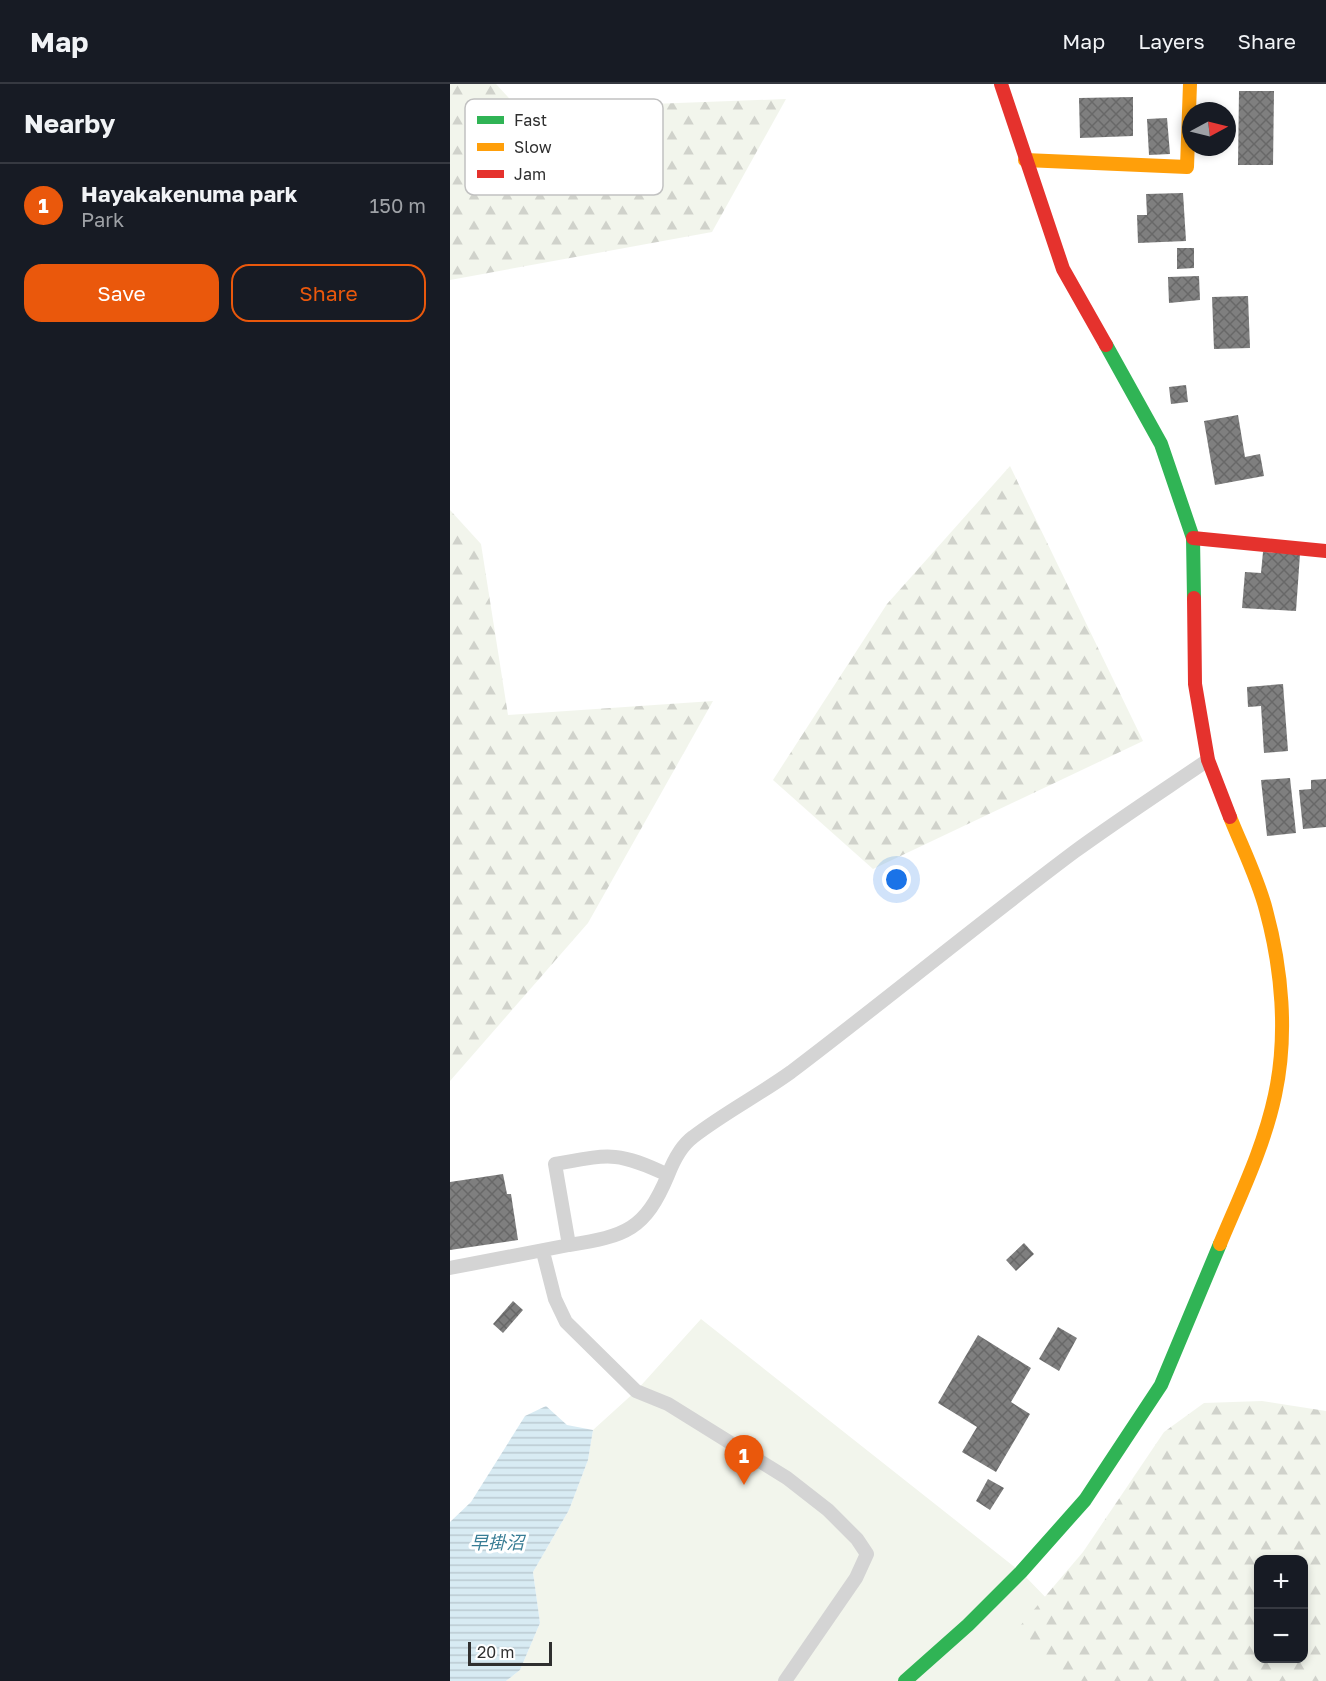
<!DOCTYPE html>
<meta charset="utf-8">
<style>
:root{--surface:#171b24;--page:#242831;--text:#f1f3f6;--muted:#9ea1a6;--line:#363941;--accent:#ea580c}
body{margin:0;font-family:"Golos Text","Noto Sans JP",sans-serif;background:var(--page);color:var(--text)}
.controls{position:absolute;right:18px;bottom:18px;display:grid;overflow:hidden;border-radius:12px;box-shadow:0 3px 9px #0003}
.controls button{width:54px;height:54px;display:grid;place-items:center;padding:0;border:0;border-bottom:2px solid var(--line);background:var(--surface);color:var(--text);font:30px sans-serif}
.compass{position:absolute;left:732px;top:18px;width:54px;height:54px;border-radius:50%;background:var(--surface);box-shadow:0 3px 9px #0003;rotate:83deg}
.scale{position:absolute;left:18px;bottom:15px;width:84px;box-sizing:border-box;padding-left:6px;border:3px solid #2f2f2f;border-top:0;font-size:16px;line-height:21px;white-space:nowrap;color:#2f2f2f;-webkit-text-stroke:4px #fff;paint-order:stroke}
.you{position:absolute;left:447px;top:796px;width:21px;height:21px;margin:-15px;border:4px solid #fff;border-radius:50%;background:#1a73e8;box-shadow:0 0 0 9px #1a73e833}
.badge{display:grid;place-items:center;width:39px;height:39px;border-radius:50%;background:var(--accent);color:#fff;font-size:20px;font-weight:700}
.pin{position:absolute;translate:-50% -50px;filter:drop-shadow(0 2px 3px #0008)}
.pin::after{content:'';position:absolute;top:32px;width:21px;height:18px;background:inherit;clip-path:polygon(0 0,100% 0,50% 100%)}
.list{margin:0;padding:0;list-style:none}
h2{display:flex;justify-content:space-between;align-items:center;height:78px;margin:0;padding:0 24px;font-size:26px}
h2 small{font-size:20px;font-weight:400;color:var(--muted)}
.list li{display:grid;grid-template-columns:39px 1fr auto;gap:18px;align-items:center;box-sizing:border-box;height:84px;padding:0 24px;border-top:2px solid var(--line)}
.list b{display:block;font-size:22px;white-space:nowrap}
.list p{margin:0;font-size:20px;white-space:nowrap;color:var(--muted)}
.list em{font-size:20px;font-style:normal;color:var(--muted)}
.actions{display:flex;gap:12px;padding:18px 24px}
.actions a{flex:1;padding:14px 0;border:2px solid var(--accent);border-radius:18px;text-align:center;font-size:21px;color:var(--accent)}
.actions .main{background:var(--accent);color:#fff}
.map{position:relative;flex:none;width:876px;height:1597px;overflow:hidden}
header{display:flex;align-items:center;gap:36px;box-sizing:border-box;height:84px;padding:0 30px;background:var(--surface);border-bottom:2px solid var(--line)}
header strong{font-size:28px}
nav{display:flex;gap:33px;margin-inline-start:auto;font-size:21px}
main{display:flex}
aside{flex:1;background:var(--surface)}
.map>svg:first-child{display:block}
.green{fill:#f2f5ec}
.forest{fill:url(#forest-firs);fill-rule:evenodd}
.water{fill:url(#water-rules)}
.building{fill:url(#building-cross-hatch)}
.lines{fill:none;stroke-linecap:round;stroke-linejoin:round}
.lane{stroke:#d4d4d4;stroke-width:14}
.fast{stroke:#30b455;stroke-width:14}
.slow{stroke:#ff9f0a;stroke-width:14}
.jam{stroke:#e5322d;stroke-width:14}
.labels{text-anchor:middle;stroke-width:6;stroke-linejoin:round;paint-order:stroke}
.water-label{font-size:18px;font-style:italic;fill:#397d95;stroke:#fff}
.key{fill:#fff;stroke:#c1c1c1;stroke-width:1.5}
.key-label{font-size:16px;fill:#2f2f2f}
</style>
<header>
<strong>Map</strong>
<nav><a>Map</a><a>Layers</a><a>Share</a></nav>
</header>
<main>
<aside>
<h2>Nearby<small></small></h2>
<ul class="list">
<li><span class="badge">1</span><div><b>Hayakakenuma park</b><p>Park</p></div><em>150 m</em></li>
</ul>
<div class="actions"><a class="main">Save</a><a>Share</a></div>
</aside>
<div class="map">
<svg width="876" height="1597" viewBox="0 0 876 1597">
<defs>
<pattern id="forest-firs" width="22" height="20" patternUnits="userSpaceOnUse" patternTransform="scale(1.5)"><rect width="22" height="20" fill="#f2f5ec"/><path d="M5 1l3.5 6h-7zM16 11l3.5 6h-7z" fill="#d0d2cb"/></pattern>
<pattern id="water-rules" width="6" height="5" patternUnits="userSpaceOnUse" patternTransform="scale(1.5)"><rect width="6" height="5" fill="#d8ebf3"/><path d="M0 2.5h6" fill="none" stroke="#bacad1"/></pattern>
<pattern id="building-cross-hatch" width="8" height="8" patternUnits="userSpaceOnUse" patternTransform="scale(1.5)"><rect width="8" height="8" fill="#7f7f7f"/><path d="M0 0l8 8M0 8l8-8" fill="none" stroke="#686868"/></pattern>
</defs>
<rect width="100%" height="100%" fill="#fff"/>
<path class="green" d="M251,1235L571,1488L636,1555L683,1597H56L70,1586L90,1539L83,1488L119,1426L138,1376L143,1346L186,1307Z"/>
<path class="forest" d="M0,0H46L69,25L336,15L262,148L0,196Z
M560,382L693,657L423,785L323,696L437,520Z
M0,426L31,460L58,631L263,617L138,839L0,997Z
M812,1317L876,1327V1597H611L570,1542L633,1468L714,1348L754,1319ZM808,1476H854V1574H808Z"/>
<path class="water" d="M96,1322L117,1341L143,1346L138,1376L119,1426L83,1488L90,1539L70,1586L56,1597H0V1438L21,1418L75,1332Z"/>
<path class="building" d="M789,7H824L823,81H788Z
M683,13V52L630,54L629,14Z
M717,34L720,70L699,71L697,35Z
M733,109L736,157L688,159L687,131H697L696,110Z
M727,164H744V184L727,185Z
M749,192L750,216L719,219L718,193Z
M798,212L800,264L764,265L762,213Z
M736,301L738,318L721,320L719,303Z
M788,331L795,373L810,370L814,392L765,401L754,337Z
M813,468L850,470L846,527L792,524L795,488L811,489Z
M833,600L838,667L814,669L811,622L798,623L797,603Z
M840,694L846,749L817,752L811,696Z
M876,695V743L853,745L849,706L861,705V696Z
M53,1090L57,1110H61L68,1156L0,1166V1098Z
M574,1159L584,1170L566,1187L556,1176Z
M63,1217L73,1226L53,1249L43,1240Z
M608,1243L627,1254L609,1287L589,1275Z
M528,1251L581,1284L561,1318L580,1330L546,1388L512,1368L527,1343L488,1319Z
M538,1395L554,1404L540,1426L526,1417Z"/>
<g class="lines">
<path class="lane" d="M218,1091C167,1067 160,1070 105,1080L119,1161C176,1152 195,1146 218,1091C223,1078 232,1061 243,1053C274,1029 309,1011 341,988C436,916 528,840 624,768C668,736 714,706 758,676
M93,1168L105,1215L116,1238L186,1307L218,1320L337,1394L378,1426L407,1455L417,1470L406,1494L335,1597
M0,1184L119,1161"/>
<path class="fast" d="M656,261L711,360L743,454L744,514
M455,1597L518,1541L571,1488L635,1416L711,1301L770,1160"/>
<path class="slow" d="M575,76L737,83L740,0
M770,1160C790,1112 814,1063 825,1011C838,951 832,885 816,826C808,795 792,763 780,733"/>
<path class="jam" d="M551,0L613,185L656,261
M743,454L876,467
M744,514L745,600L758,676L780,733"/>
</g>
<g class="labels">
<g class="water-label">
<text x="47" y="1465">早掛沼</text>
</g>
</g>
<rect x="15" y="15" width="198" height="96" rx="9" class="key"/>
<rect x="27" y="32" width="27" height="8" fill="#30b455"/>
<rect x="27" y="59" width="27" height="8" fill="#ff9f0a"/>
<rect x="27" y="86" width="27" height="8" fill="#e5322d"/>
<g class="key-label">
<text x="64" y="42">Fast</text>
<text x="64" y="69">Slow</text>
<text x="64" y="96">Jam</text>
</g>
</svg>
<div class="controls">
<button>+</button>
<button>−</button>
</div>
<svg class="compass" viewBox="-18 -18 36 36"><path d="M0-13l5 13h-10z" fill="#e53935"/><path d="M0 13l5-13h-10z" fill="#9ea1a6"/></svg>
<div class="scale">20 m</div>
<div class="you"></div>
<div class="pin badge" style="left:294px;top:1401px">1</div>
</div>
</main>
